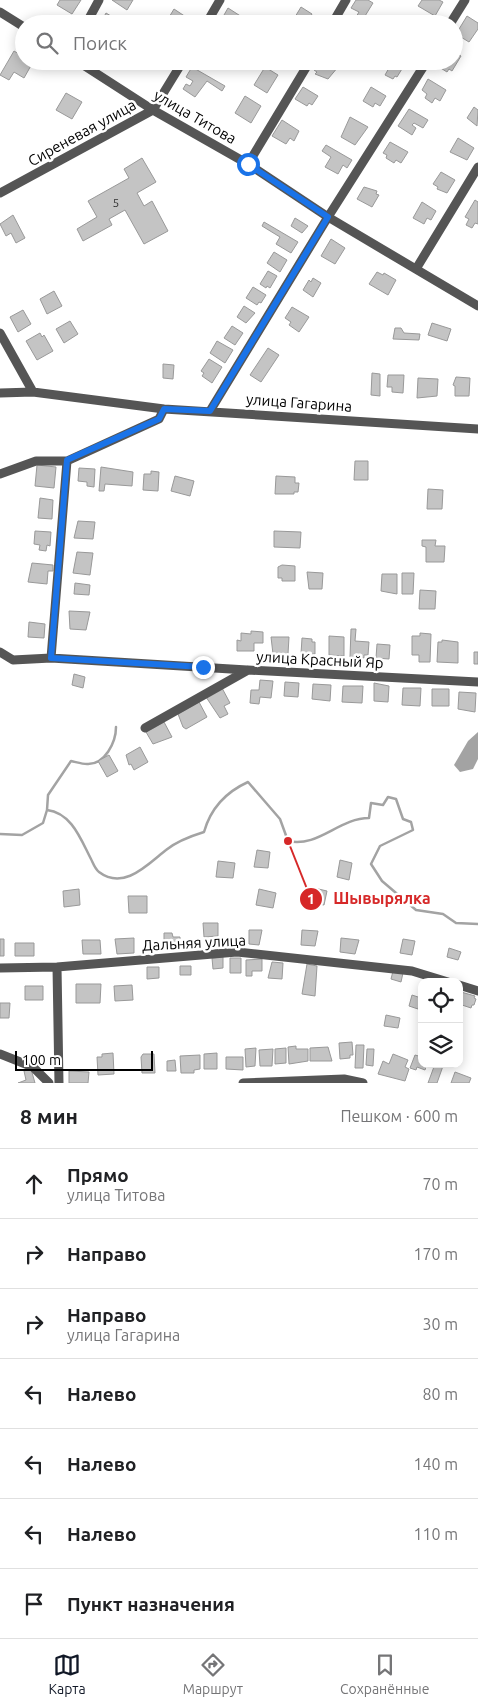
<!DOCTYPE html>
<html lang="ru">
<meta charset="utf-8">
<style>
:root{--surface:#fff;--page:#f2f2f2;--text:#202124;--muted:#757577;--line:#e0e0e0;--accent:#111827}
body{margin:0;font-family:Ubuntu,sans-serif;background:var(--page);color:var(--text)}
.controls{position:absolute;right:15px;bottom:15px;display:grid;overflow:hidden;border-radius:10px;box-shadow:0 2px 12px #0003}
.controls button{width:45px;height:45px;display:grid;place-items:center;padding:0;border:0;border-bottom:1px solid var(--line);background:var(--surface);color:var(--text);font:25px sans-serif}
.scale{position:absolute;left:15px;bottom:12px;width:138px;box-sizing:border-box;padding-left:5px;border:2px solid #000;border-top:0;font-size:14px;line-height:18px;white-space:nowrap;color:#000;-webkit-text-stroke:4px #fff;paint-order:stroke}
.stop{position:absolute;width:15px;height:15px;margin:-11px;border:4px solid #1a73e8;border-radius:50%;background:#fff}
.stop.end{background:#1a73e8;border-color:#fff;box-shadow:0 1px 5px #0008}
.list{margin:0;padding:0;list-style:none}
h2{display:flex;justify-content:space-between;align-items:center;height:65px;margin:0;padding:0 20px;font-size:21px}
h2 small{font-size:16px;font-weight:400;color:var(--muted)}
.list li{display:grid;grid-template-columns:32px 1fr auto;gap:15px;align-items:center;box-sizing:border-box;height:70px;padding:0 20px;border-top:1px solid var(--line)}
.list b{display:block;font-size:19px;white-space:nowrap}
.list p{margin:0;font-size:16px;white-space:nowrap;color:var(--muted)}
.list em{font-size:16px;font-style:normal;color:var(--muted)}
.icon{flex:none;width:28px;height:28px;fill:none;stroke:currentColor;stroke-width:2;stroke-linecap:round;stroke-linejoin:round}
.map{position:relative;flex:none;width:478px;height:1083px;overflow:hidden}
.search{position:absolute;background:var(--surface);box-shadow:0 2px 12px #0003;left:15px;right:15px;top:15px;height:55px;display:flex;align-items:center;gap:12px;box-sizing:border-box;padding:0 18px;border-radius:28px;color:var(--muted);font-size:19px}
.sheet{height:555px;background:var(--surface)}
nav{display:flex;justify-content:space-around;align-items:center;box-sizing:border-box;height:70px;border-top:1px solid var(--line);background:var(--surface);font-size:14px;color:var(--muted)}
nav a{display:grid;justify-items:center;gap:2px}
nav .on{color:var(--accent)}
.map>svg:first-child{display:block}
.water{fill:#a3a3a3}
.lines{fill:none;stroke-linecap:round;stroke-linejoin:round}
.stream{stroke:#a3a3a3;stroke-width:2.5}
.building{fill:#c4c4c4;stroke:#999}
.street{stroke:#555;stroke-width:9}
.route{stroke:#1a73e8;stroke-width:6}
.labels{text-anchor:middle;stroke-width:5;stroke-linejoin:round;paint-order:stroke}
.number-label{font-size:12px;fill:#313131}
.street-label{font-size:15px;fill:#000;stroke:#fff}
.leader{fill:none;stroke:#d62828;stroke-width:2}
.callout-dot{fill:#d62828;stroke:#fff;stroke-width:2}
.mark-label{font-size:15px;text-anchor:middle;font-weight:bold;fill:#fff}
.callout-label{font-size:16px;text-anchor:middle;font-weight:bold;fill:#d62828;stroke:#fff;stroke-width:5;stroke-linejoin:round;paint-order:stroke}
</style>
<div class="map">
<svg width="478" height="1083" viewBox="0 0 478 1083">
<rect width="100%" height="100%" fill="#fff"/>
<path class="water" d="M478,732V759L473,769L460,772L454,765L468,741Z"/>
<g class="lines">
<path class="stream" d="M47,810L48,795L71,761C76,762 82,764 87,764C105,765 116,742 116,727
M0,834L22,835L43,823L47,810C72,813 81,840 91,859C93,863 95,869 99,872C124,891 148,864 166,850C177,841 191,836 204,832C211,807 226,792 248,782L280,819L288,841C318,848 339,818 369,818L371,803L383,805L388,797L396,799L403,819L411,822L413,830L380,846L371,864L382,881L416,910L443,914L456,923L478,924"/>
</g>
<path class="building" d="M60,0H81L72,14L57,5Z
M112,0H133L127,10Z
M356,0H368L373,3L362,21L356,17L359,12L351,8Z
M422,0H439L443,2L435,16L418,6Z
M301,7L312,14L306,24L300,22L294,24L292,22Z
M228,8L242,17L238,24L220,22Z
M174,9L189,19L186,24H165Z
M106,13L119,21L117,24H100Z
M467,16L478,23V29L469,42L456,34Z
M14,51L24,57V61L33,62L24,78L14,72L9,80L0,75Z
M454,52L461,56L452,71L449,69L447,72L439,67L440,61H454Z
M320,61H329L338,67L328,79L315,74L317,72L314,70Z
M393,61L405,64L397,77L395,76L393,79L385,75Z
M192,67L225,86L222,91L207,81L195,97L183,89L186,84L190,86L193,81L186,77Z
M265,67L278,75L267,93L254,85Z
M428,79L446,90L440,101L435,98L432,103L425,98L427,94L422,90Z
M303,87L318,96L312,105L309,103L307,106L295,99Z
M371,87L386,96L380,106L375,103L373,107L363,101Z
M66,93L82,102L72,119L56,110Z
M245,96L261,106L251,123L235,113Z
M474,107L478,110L477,126L467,118Z
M409,109L428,120L423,128L414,123L412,125L416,128L412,135L398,126Z
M350,117L368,127L355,145L341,137Z
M282,120L299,131L294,141L290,138L286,144L272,136Z
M458,138L474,148L467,160L450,152Z
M390,142L408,152L401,163L396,160L394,163L386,158L387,155L383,153Z
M326,145L352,160L347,168L343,165L338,174L325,167L331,157L322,151Z
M142,158L156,182L137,193L144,206L152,201L168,231L144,244L125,210L109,219L112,225L83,241L77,229L97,217L88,201L129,178L124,169Z
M441,172L455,180L447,193L437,189L438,187L433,184Z
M364,187L377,191L376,194L379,195L372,207L357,199Z
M475,200L478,202V224L475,223L472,228L466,225L469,219L465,217Z
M422,202L436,211L431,220L427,218L424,224L413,218Z
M13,215L25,238L16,243L11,233L6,236L0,224Z
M295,218L308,226L302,233L291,226Z
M264,222L298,242L291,253L276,244L280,237L262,226Z
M331,239L345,248L335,264L321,256Z
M274,252L287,260L280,272L267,263Z
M268,271L277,276L270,288L267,286L266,288L260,284Z
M377,272L383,275L384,273L396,280L388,295L369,284Z
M313,278L321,283L313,297L303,290L309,280L311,282Z
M253,287L266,295L261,303L259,302L257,305L246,298Z
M54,291L62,306L47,314L40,299Z
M244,306L255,313L246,323L237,317Z
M292,307L309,317L299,332L289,325L291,322L285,318Z
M23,310L31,324L18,332L10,317Z
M70,321L78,334L64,343L56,329Z
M432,323L451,329L447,341L428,335Z
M232,326L243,333L235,345L224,338Z
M395,328H401L404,333L420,334L419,340L393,339Z
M40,333L42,337L44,335L53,351L37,360L26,341Z
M217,341L233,350L225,363L210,353Z
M268,348L279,355L261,382L250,375Z
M209,359L222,367L212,383L202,376L204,373L201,371Z
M163,364L174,365L173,379L163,378Z
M372,373L380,374V396L371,395Z
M388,375H404L403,393L392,392V387H387Z
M456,377L470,378L469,396H455V386L453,385Z
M418,378L438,379L437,396L417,398Z
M355,461H368V480H354Z
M37,465L56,467L54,488L35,486Z
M101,467L133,472L132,486L105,484L104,491H99Z
M79,468L95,469L94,487L87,486V482L78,481Z
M151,471L159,472L158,491L143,490L144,474H151Z
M175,476L194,481L190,496L171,491Z
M276,476L295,477V483H299L298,492H294V494H275Z
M428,489L443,490L442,509H427Z
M40,498L53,500L52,519L38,518Z
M78,521L95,522L93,539L74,538Z
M35,531L51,532L50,546L47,545L46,551L39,550L40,545L34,544Z
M274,531L301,532L300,548L274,547Z
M422,540H436L435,546H445L444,562H426V547L422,546Z
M77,552L93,553L90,575L73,573Z
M32,563L53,565V571H48L47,584L28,582Z
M282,565L295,566V581H282V578H278V567Z
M307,572L323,573L322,589H309Z
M402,573H414L413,594H402Z
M382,574H397V594L381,591Z
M75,583L90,585L89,595L74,594Z
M420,590L436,591L435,609H419Z
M69,611L90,612L86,630L70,629Z
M29,622L45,624L44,638L28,637Z
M351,629H356L355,641L369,642L368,655H364V658L350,657Z
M251,631L263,632V643H254V651H237V640L241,641V633L251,634Z
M420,633L431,634L430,662H419V655H412V636H420Z
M329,636L344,637V656L329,655Z
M271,637H289L288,654H273Z
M302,638L312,639V642H315V654H301Z
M442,640L458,642V663L437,662L438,642H442Z
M377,644L390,645L389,659L376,658Z
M474,652H478V664H474Z
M74,674L85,677L83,688L72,685Z
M260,680L273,681L271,698L260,697L259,704L250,703L251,690H259Z
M285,682L299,683L298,697L284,696Z
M374,683L389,686L388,702L374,701Z
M313,684L331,685L330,701L312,699Z
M343,686H363L362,703L342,702Z
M222,688L230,703L224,706L228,714L220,718L206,697Z
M403,688H421L420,706L402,705Z
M432,689H449V706H432Z
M459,692L476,693L475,712L458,709Z
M199,702L207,717L186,729L183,727L178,714Z
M164,722L172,737L153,744L146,732Z
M140,747L148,762L134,770L131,764L129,765L126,755Z
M109,755L118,771L107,777L98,761Z
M257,850L270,852L268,868L254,867Z
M340,860L352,863L349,880L337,877Z
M218,861L235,863L233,878L216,877Z
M310,887L327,891L324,905L307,902Z
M79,889L80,905L64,907L63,891Z
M259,889L276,893L273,908L256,905Z
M128,896H147V913H129Z
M203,923H218V936L204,937Z
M249,930H262L259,945L249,944Z
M302,930L318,931L315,946L301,945Z
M164,933H172L173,937H180V947L164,948Z
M134,938V953L117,954L115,939Z
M341,938L359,940L355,954L340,952Z
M0,939H4V956H0Z
M403,939L415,941L412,955L400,953Z
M82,940H100L101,954H83Z
M15,943H34V956H15Z
M449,948L461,952L458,960L447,957Z
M223,957V968L213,969L212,958Z
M230,958H241V973H230Z
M262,959V971H252V976H246V960Z
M272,962L283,963L282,979L268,978Z
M307,964L317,966L315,996L302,994Z
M180,966H191V975H180Z
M147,967H159V978L147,979Z
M393,971L403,973L401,982L391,979Z
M76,984H101L100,1003H76Z
M132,985L133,1000L115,1001L114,986Z
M25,986H43V1000H25Z
M461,992L475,996L474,998L476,999L474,1005H472L471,1008L459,1004Z
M412,995L421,998L418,1009L409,1006Z
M0,1003H10L9,1018H0Z
M386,1015L400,1018L398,1028L384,1026Z
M352,1042L353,1055H350V1058L340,1059L339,1043Z
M356,1045H364L363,1068H355Z
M296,1046V1049H308V1061L289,1064L288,1047Z
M328,1047L332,1061H310V1048Z
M256,1048L255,1066L246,1067L245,1049Z
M286,1048V1063L275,1064V1049Z
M273,1049L272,1066H260L259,1050Z
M367,1049H374L373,1066L366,1065Z
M113,1053L114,1074L98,1075L97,1057H102V1054Z
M217,1053V1069H204V1054Z
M143,1054H154L155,1073H142L141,1057Z
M393,1054L408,1060L405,1067L409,1069L405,1081L378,1074L383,1061L389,1064Z
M200,1055V1069L194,1070V1073H181L180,1056Z
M415,1055L422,1057V1064H427L425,1070L417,1067L416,1070L410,1068Z
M226,1057H243V1070L226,1069Z
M175,1060L176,1071H167V1061Z
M435,1064L443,1066L437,1083H428Z
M31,1069L35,1083H18L26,1080L24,1071Z
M69,1071L89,1072L88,1083H69Z
M455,1072L471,1078L469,1083H451Z"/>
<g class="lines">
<path class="street" d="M0,12L24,27
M86,24L99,0
M206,24L220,0
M332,24L346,0
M450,24L465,0
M77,61L153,110L248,164L328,217L478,306
M248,164L310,61
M0,193L153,110L183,61
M416,269L478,167
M0,333L33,392
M0,393L33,392L164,409L478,429
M210,411L328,217L427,61
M0,474L36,461H67
M0,652L13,660L51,658L247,670
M51,658L67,461L159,419L164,409
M145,728L248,670L478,682
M57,967L59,1083
M0,968L57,967L237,952L412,971L448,982
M459,985L478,991
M0,1054L33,1067L49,1083
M243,1083L344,1079L363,1083"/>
</g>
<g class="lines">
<path class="route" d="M203,667L51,658L67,460L159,419L164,409L210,411L328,217L248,164"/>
</g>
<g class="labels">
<g class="number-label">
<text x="116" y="207">5</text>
</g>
<g class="street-label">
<text transform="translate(195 117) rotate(30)" y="5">улица Титова</text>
<text transform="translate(82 133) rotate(-29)" y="5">Сиреневая улица</text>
<text transform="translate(299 403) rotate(4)" y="5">улица Гагарина</text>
<text transform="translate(320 660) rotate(3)" y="5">улица Красный Яр</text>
<text transform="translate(194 943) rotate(-3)" y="5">Дальняя улица</text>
</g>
</g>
<path class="leader" d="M288 841L311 899"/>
<g class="callout-dot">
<circle cx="288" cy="841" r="5"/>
<circle cx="311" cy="899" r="12"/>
</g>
<g class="mark-label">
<text x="311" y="904">1</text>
</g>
<g class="callout-label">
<text x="382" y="904">Шывырялка</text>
</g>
</svg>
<div class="controls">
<button><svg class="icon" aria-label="locate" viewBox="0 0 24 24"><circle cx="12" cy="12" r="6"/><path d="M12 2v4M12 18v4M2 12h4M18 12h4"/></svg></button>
<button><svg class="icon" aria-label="layers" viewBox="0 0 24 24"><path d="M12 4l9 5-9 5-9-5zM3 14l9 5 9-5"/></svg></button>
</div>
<div class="scale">100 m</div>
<div class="stop" style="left:248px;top:164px"></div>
<div class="stop end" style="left:203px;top:667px"></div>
<div class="search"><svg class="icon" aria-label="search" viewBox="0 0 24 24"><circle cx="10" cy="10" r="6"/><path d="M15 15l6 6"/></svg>Поиск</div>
</div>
<section class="sheet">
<h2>8 мин<small>Пешком · 600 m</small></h2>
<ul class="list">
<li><svg class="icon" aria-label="ahead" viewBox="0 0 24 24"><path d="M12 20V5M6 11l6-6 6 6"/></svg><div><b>Прямо</b><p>улица Титова</p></div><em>70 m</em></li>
<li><svg class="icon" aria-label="right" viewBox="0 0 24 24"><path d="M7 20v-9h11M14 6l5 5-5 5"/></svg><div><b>Направо</b></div><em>170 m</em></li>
<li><svg class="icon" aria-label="right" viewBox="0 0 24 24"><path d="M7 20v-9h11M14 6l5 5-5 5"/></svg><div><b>Направо</b><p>улица Гагарина</p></div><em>30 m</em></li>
<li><svg class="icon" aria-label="left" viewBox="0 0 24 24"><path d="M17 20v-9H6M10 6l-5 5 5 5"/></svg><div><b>Налево</b></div><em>80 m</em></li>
<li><svg class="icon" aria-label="left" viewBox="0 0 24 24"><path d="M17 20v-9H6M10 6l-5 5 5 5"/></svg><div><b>Налево</b></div><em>140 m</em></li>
<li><svg class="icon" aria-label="left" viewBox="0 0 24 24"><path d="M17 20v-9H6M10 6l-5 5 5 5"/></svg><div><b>Налево</b></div><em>110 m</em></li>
<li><svg class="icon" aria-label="arrive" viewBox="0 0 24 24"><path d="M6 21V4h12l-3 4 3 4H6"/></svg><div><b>Пункт назначения</b></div></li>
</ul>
</section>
<nav>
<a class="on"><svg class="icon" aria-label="map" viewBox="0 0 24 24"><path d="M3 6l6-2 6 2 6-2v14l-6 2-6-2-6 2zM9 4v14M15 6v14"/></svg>Карта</a>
<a><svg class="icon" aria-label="directions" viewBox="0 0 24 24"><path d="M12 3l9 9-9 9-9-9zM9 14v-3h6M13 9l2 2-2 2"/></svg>Маршрут</a>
<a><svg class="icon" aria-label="saved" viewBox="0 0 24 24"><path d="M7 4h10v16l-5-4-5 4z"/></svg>Сохранённые</a>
</nav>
